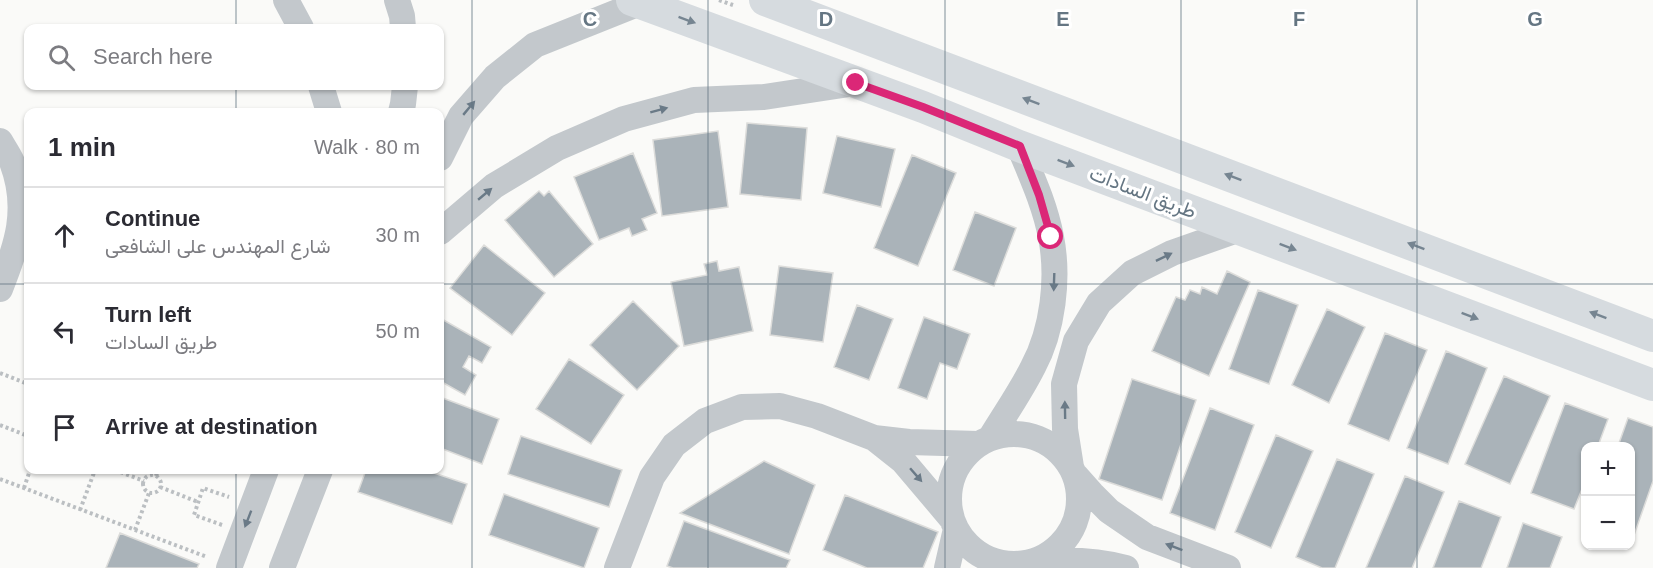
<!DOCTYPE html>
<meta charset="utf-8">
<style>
:root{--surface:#fff;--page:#f7f7f7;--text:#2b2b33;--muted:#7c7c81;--line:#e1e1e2}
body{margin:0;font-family:Arial,Vazirmatn,sans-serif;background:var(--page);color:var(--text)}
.controls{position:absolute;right:18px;bottom:18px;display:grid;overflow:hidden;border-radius:12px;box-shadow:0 2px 4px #0004}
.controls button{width:54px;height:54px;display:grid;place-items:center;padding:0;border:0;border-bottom:2px solid var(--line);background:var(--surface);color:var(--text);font:30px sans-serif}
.stop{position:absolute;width:18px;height:18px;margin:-14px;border:4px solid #db2777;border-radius:50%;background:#fff}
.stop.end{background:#db2777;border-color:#fff;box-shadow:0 2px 6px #0008}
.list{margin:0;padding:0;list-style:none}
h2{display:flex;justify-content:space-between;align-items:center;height:78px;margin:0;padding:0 24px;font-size:26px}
h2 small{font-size:20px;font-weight:400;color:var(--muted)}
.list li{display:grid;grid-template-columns:39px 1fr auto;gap:18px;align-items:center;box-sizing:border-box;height:96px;padding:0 24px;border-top:2px solid var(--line)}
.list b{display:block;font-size:22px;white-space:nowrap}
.list p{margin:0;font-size:20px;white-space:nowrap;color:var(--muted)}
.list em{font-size:20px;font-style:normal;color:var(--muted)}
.icon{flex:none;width:33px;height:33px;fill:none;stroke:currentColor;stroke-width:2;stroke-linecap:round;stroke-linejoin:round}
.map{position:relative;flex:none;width:1653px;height:568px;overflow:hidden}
.search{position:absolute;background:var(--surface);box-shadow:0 2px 4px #0004;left:24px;top:24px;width:420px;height:66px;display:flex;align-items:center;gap:15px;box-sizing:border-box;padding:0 21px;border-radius:12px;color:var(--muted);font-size:22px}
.panel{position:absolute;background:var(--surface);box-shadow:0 2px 4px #0004;left:24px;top:108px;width:420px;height:366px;border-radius:12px}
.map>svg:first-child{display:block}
.building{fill:#aab3b9;stroke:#dcdcda;stroke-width:1.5}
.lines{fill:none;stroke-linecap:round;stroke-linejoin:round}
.path{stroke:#bbbfc2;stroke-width:4;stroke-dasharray:3 3;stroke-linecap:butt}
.minor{stroke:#c3c8cc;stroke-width:26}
.major{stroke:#d6dbdf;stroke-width:32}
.oneway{fill:#768591}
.oneway2{fill:#6a7a87}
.route{stroke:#db2777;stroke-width:8}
.grid{fill:none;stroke:#657683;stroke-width:1.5;stroke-opacity:0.55}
.labels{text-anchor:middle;stroke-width:6;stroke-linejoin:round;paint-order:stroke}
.street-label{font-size:20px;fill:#657683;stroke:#fff}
.grid-label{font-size:20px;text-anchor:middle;font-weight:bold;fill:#657683;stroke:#fff;stroke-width:6;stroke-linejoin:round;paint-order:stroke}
</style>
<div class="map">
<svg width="1653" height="568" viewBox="0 0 1653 568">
<rect width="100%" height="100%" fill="#fafaf8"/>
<path class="building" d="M747,123L807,128L801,200L740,194Z
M718,131L728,207L662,216L653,140Z
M837,136L895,149L881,207L823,193Z
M633,153L657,213L642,219L647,230L632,236L629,228L599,240L574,177Z
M912,155L956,173L918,266L874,248Z
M539,191L544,196L549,191L593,244L554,277L505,220Z
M975,212L1016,228L994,286L953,270Z
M484,245L545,293L512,335L450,288Z
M717,261L719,271L739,267L753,331L684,346L671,282L707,275L704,264Z
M779,266L833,273L823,342L770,335Z
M1227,271L1250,282L1209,376L1152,351L1176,297L1185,300L1190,290L1200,294L1202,287L1217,294Z
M1258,290L1298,305L1269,384L1229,369Z
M633,301L679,346L637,390L590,345Z
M857,305L893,319L869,380L834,367Z
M1327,309L1365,327L1329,403L1292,385Z
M924,317L970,334L957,369L940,363L927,399L898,388Z
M440,318L491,347L482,363L469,356L463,367L476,375L465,395L440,381Z
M1385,333L1427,350L1389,441L1348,424Z
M1446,351L1487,368L1448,464L1407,448Z
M569,359L624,395L591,444L536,409Z
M1504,376L1550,396L1510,484L1465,464Z
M1132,379L1196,400L1162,500L1099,479Z
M440,397L499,419L482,464L440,448Z
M1565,403L1608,419L1598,446H1586V479L1574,509L1531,493Z
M1210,408L1254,425L1215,530L1170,513Z
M1628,418L1653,427V481L1633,538L1630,537V446H1618Z
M1276,435L1313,451L1271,548L1235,532Z
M521,436L622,470L609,507L508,474Z
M1337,459L1374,474L1335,568H1322L1296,557Z
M764,461L815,485L789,554L680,513Z
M366,470H425L467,484L452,524L358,492Z
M1405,476L1444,492L1412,568H1366Z
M504,494L599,528L584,568L489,535Z
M845,495L938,532L923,568H867L823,550Z
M1459,501L1501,517L1481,568H1433Z
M684,521L790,560L786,568H673L667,566Z
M1523,523L1562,537L1550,568H1507Z
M120,533L199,564L197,568H106Z"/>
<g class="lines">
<path class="path" d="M719,0L733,5
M0,373L28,384
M0,425L28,436
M115,470L144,481
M143 484a9 9 0 1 1 18 0a9 9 0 1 1-18 0Z
M156,476L158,470
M0,479L207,557
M160,487L198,502
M24,488L30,470
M80,510L95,470
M222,525L194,515L203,488L229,497
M135,530L149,493"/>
<path class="minor" d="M286,0L301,28
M397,0L402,16L403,28
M321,86L329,112
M401,112L403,104L405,86
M0,141C4,148 9,155 12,162C30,209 17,245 0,289
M440,158L461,116L495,77L535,45L640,3
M440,232L494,186L557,148L624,119L694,100L764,97L856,83
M949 499a65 65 0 1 1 130 0a65 65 0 1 1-130 0Z
M991,437C1005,414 1021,391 1033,367C1053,330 1059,278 1051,237C1045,205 1031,175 1019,146
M874,438L903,461L952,519
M1071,467L1065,429L1064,384L1076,341L1099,303L1132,273L1172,253L1240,229
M1076,476L1092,494L1109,511L1147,537L1228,568
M1035,562C1066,559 1096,560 1126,568
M229,568L266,470
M282,568L320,470
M617,568L652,477L674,445L705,421L742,407L780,406L817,416L874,438L909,442L978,444
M947,568L956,529"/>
<path class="major" d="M632,0L923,107L1019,146L1653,385
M765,0L1653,336"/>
</g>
<defs><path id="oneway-solid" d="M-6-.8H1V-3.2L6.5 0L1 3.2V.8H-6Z" transform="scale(1.5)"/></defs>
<g class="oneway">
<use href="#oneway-solid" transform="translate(687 20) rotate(20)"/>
<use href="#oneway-solid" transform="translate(1031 101) rotate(-159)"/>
<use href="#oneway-solid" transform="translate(1066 163) rotate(21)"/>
<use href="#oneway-solid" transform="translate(1233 177) rotate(-159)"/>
<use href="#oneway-solid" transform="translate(1416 246) rotate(-159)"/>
<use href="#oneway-solid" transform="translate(1288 247) rotate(21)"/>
<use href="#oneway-solid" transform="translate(1598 315) rotate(-159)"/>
<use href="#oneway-solid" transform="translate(1470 316) rotate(21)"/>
</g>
<g class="oneway2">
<use href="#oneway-solid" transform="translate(469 108) rotate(-50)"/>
<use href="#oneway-solid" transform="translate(659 110) rotate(-15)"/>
<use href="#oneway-solid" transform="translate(485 194) rotate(-40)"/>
<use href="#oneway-solid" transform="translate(1164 257) rotate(-26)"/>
<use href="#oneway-solid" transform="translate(1054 282) rotate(92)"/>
<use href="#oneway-solid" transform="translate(1065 410) rotate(-91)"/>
<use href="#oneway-solid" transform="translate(916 475) rotate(49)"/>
<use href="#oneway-solid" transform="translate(248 519) rotate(111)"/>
<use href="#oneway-solid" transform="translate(1174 547) rotate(-159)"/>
</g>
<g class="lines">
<path class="route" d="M856,83L923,107L1020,146L1039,195L1051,237"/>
</g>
<path class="grid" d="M236,0V28M472,0V568M708,0V568M945,0V568M1181,0V568M1417,0V568M236,86V112M0,284H28M440,284H1653M236,470V568"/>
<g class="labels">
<g class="street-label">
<text transform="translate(1143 192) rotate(21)" y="7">طريق السادات</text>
</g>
</g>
<g class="grid-label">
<text x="590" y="26">C</text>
<text x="826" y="26">D</text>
<text x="1063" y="26">E</text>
<text x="1299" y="26">F</text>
<text x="1535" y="26">G</text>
</g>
</svg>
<div class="controls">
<button>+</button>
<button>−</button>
</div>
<div class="stop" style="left:1051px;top:237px"></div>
<div class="stop end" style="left:856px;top:83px"></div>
<div class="search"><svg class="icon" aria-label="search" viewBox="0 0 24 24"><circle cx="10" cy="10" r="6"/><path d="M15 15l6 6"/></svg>Search here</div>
<section class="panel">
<h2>1 min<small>Walk · 80 m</small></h2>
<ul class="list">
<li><svg class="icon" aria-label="ahead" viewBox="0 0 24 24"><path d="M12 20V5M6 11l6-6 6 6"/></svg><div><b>Continue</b><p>شارع المهندس على الشافعى</p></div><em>30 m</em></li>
<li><svg class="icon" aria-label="left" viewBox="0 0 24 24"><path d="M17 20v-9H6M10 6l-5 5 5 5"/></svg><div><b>Turn left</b><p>طريق السادات</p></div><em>50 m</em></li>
<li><svg class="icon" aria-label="arrive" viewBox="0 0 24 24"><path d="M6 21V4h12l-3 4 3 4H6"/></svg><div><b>Arrive at destination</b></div></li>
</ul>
</section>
</div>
